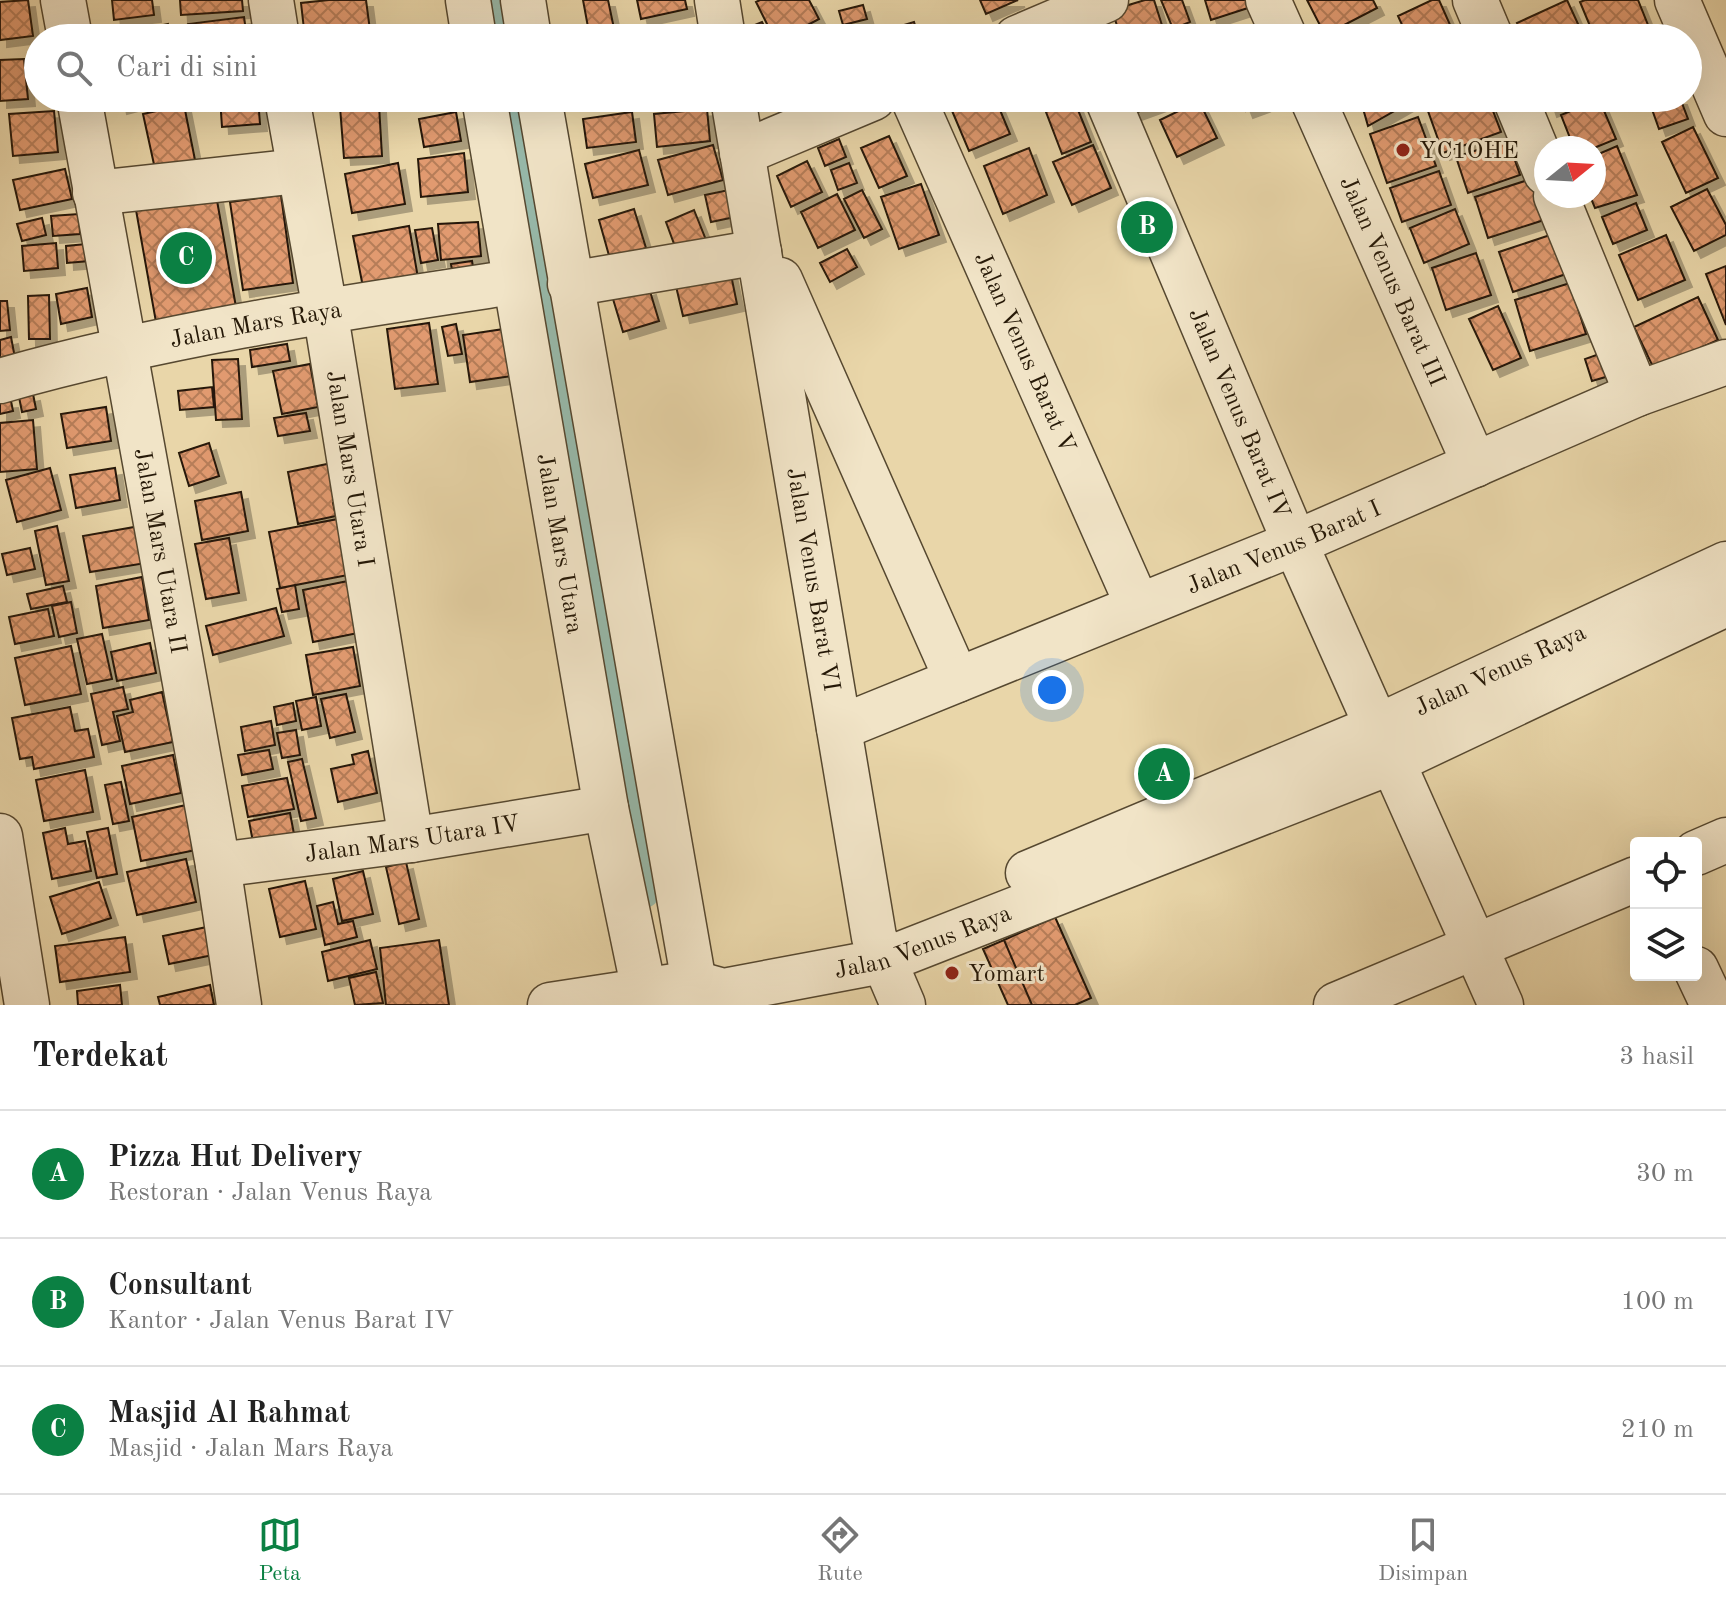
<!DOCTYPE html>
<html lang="id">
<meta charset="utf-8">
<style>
:root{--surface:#fff;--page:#f6f6f6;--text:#222;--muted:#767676;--line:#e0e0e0;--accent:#0b8043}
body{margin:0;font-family:"Old Standard TT",serif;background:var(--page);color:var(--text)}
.controls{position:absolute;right:24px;bottom:24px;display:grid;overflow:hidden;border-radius:8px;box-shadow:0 8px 32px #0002}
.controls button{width:72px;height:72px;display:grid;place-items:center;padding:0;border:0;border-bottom:2px solid var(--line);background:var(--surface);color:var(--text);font:40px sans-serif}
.compass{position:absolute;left:1534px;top:136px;width:72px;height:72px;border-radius:50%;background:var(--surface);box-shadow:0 8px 32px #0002;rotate:72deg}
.you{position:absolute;left:1052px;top:690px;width:28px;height:28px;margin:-20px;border:6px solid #fff;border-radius:50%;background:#1a73e8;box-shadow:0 0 0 12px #1a73e833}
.badge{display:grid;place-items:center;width:52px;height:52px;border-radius:50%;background:var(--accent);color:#fff;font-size:26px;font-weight:700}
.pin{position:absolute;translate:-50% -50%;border:4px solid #fff;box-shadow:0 2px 8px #0006}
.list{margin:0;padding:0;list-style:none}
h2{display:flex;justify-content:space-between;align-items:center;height:104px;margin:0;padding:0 32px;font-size:34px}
h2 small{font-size:26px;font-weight:400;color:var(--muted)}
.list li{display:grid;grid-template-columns:52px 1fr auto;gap:24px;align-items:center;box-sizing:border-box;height:128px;padding:0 32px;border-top:2px solid var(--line)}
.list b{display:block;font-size:30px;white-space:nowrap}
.list p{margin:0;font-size:26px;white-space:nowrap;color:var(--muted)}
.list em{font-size:26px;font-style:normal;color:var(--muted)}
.icon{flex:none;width:44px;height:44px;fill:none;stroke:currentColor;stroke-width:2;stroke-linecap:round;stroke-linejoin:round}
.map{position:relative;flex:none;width:1726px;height:1005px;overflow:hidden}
.search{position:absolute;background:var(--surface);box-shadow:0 8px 32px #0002;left:24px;right:24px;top:24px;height:88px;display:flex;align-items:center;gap:20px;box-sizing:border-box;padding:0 28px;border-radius:44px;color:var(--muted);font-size:30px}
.sheet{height:488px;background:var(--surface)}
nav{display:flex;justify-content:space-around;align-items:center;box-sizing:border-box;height:112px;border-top:2px solid var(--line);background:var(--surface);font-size:22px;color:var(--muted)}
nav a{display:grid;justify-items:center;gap:4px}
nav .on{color:var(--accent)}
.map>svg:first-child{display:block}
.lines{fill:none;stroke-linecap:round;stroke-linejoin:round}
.canal{stroke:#97b9aa;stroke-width:32}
.building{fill:url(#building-cross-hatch);stroke:#251807;stroke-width:2;filter:url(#shadow)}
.minor-casing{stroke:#564830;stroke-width:47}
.minor{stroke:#f1e4c7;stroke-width:44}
.poi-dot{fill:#8f2418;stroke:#f1e4c7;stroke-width:3}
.labels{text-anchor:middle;stroke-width:6;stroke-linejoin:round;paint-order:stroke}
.poi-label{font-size:24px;fill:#251807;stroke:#f1e4c7;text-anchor:start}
.street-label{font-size:24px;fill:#251807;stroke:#f1e4c7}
</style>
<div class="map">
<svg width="1726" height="1005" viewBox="0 0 1726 1005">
<defs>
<pattern id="building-cross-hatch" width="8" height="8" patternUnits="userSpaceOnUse" patternTransform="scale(2)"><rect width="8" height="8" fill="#e19a6f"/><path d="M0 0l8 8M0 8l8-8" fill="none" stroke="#b67d59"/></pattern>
<filter id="shadow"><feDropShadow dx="7" dy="7" stdDeviation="0" flood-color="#0004"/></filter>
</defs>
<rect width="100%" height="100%" fill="#e9d6a9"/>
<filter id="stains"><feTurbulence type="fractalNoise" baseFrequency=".0025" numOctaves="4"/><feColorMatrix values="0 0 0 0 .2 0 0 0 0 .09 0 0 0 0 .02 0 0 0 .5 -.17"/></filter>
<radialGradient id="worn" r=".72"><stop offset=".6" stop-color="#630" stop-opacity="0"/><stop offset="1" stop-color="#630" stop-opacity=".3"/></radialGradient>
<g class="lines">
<path class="canal" d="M497,0L503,38
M513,98L644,892"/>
</g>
<path class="building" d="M28,0L33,36L0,40V2Z
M112,0H152L154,15L114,20Z
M180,0H242L243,11L181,15Z
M329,0H366L371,38H305L301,3Z
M583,0H608L616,38H590Z
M637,0H685L687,9L641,19Z
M760,0H809L819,19L783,38H774L756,2Z
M980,0H1018L986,14Z
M1145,0H1154L1166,38H1121L1112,10Z
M1161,0H1182L1190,22L1173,29Z
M1205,0H1252L1254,6L1211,20Z
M1307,0H1373L1377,8L1325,35Z
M1432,0H1439L1451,27L1427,38H1408L1398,16Z
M1567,0L1584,37L1524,38L1517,23Z
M1585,0H1638L1650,30L1631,38H1595L1580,2Z
M863,5L867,19L843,25L839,11Z
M244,17L247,38H190L188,24Z
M762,22L770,38H750L745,29Z
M914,22L919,38H883L881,32Z
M1261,23L1266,38H1218V37Z
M168,24L171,38H105Z
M689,26L692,38H643Z
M24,59L28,99L0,101V60Z
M118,98H154L120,107Z
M220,98H258L260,124L222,127Z
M689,98H718V102L689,105Z
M770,98H811L774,109Z
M970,98H995L1010,134L969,151L950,106Z
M1126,98H1158L1160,104L1132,114Z
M1241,98H1281L1246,111Z
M1360,98H1408L1410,102L1368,126Z
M1464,98H1488L1501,132L1443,153L1428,111Z
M1546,98H1583L1550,110Z
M1648,98H1680L1688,119L1659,129Z
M1599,99L1616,139L1594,148H1574L1561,115Z
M1074,100L1091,142L1062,154L1046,112Z
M1199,101L1217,138L1177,157L1160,120Z
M184,105L195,160L155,169L143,114Z
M379,105L382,156L344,158L340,107Z
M707,109L710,141L657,147L654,114Z
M54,111L58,152L13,156L9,114Z
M456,112L461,141L424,147L419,119Z
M632,112L636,142L587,148L583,119Z
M1418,117L1436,166L1387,183L1370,134Z
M1693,127L1718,178L1686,193L1662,142Z
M889,136L907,176L879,188L861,148Z
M839,139L846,157L825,166L818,148Z
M1508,140L1520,175L1468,193L1456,157Z
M713,145L723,180L668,195L658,160Z
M1093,145L1111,188L1072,205L1053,162Z
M1617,146L1637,195L1595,208L1590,196H1594V156Z
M1029,148L1047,195L1003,214L984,166Z
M639,150L648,185L593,198L585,164Z
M464,153L468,192L421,197L418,159Z
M807,161L822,192L791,207L777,176Z
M398,163L405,204L352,213L345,174Z
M849,163L857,183L838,190L831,170Z
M65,169L72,199L20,210L13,180Z
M1439,171L1451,205L1402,222L1390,188Z
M1531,179L1544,220L1488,238L1475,197Z
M921,184L939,235L899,249L881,197Z
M1707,189L1726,225V235L1694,251L1671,207Z
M729,190L735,217L711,222L705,195Z
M862,190L882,229L864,238L844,199Z
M837,194L855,230L818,248L801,212Z
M216,195L236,307L156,322L136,210Z
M281,195L293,283L243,290L230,202Z
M1636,203L1647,230L1613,244L1602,217Z
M634,209L646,248L610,259L599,220Z
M1455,209L1469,244L1424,263L1410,228Z
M694,210L706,240L677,252L666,222Z
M79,214L80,234L53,236L51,216Z
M42,218L46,235L22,241L17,224Z
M478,222L481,256L441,260L438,224Z
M409,226L418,278L363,287L353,236Z
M432,228L438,260L421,263L415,230Z
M1553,234L1566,274L1513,292L1499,252Z
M1666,235L1685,280L1638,300L1619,255Z
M56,243L58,268L24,271L22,246Z
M86,244L89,261L67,263L66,246Z
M847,249L857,267L830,282L820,263Z
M1476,253L1491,295L1446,310L1432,268Z
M472,261L475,278L454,282L451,264Z
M1726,266V325L1706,274Z
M730,270L737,304L683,316L675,282Z
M1570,283L1586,334L1530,351L1515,300Z
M87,288L92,317L61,324L56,294Z
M649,288L659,321L623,332L613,299Z
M49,295L50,339H29L28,296Z
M1698,297L1718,340L1654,369L1634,327Z
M0,301H7L10,330L0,331Z
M1498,306L1521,358L1493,370L1469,319Z
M429,323L438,384L395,389L387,329Z
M456,324L462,354L448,356L442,327Z
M504,329L511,376L470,382L463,335Z
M11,337L15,358L0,361V340Z
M287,344L290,361L252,367L250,350Z
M1602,353L1609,376L1592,381L1585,359Z
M238,359L242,419L216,420L212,360Z
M310,364L318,407L282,414L273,371Z
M212,387L214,407L180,410L178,391Z
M33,394L36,409L22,412L19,397Z
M11,401L13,411L0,414V402Z
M106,407L111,441L67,448L61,414Z
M306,413L310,431L278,436L274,418Z
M33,420L37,469L0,472V423Z
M209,443L219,476L189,486L179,453Z
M332,463L340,502L333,503L336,516L298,524L288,472Z
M50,468L61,510L17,522L6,480Z
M115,468L120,500L76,508L70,475Z
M241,492L248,531L202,540L195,501Z
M338,519L348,575L280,588L269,532Z
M57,526L69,581L46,585L35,531Z
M140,526L146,563L90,572L83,536Z
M229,538L239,593L206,599L195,544Z
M30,548L35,569L7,575L2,554Z
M142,577L149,620L103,628L96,586Z
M353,580L363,632L313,642L303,590Z
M295,585L299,609L282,612L277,589Z
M63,586L67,602L31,609L27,594Z
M71,602L77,633L59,637L52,606Z
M276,608L284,636L213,655L206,626Z
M48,609L54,636L15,644L9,617Z
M102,634L112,679L87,684L77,639Z
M150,643L156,673L117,681L111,652Z
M71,646L81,694L25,705L15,658Z
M353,647L360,686L313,695L306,655Z
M123,687L128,709L113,712L120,741L102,745L91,694Z
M162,692L173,742L125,752L117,716L133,712L130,700Z
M346,694L355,732L330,738L321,699Z
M316,697L321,726L302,730L296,701Z
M293,703L296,721L277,725L274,707Z
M70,707L75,731L88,729L94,757L34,769L32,757L20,759L12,718Z
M271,721L275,745L245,751L241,727Z
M296,730L300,755L282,758L277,733Z
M269,750L273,769L242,775L238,755Z
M368,751L377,793L338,802L331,769L354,764L352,755Z
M173,755L181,793L130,804L122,766Z
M302,759L316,818L301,821L288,762Z
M85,770L93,812L44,821L36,780Z
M287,778L294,809L248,817L242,786Z
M121,782L129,821L113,824L105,785Z
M186,805L196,850L141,861L132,817Z
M290,813L294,834L253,842L249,821Z
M65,828L68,844L85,841L91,871L52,879L43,833Z
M108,828L117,874L97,878L87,832Z
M186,859L196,902L137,915L127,872Z
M406,862L419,919L399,924L386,867Z
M363,871L373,914L342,921L333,879Z
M305,881L316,929L280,937L269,889Z
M99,882L111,918L62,934L50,897Z
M333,902L338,924L353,921L357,937L325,945L317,906Z
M1055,917L1091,998L1075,1005H1032L1004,940Z
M207,927L213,955L169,964L163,936Z
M125,937L130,972L60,982L55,946Z
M370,940L377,969L328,981L322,952Z
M439,940L449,1005H386L380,948Z
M1004,940L1032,1005H1008L983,949Z
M376,972L383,1003L355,1005L349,978Z
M120,985L122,1005H78L77,991Z
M210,985L214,1005H160L158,997Z"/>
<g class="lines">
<g class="minor-casing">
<g id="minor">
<path d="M63,0L70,38"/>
<path d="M271,0L277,38"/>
<path d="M468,0L474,38"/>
<path d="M523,0L529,38"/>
<path d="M717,0L723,38"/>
<path d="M1268,0L1285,38"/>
<path d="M1475,0L1491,38"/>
<path d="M1677,0L1726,114"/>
<path d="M1017,38L1106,0"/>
<path id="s1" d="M79,98L218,865L239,1005"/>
<path id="s2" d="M287,98L325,310L411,840"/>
<path id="s3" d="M484,98L606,808L647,1005"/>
<path d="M539,98L694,983"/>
<path id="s4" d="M733,98L874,937L903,1005"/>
<path id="s5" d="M913,98L1138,606"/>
<path id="s6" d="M1107,98L1295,543L1501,1005"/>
<path id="s7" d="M1312,98L1475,465"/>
<path d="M1515,98L1546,173"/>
<path d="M742,153L873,98"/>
<path d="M95,193L298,171"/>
<path d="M1556,196L1637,394"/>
<path d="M780,280L957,680"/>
<path d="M570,284L759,252"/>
<path id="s8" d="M0,381C168,333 342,308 514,282"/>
<path id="s9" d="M839,728L1295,543L1637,394L1726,362"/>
<path d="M0,836L27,1005"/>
<path d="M1696,853L1726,840"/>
<path id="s10" d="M218,865L411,840L606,808"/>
<path id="s11" d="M1028,873L1379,726L1726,564"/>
<path d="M1696,969L1713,1005"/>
<path id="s12" d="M550,1005L694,983L723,991L883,961L1394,761L1726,604"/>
<path d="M1336,1005L1636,879"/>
</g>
</g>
<use href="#minor" class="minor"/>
</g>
<g class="poi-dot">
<circle cx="1403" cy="150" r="8"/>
<circle cx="952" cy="973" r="8"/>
</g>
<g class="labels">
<g class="poi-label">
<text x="1419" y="158">YC1OHE</text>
<text x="968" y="981">Yomart</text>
</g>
<g class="street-label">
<text dy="8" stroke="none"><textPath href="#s7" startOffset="200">Jalan Venus Barat III</textPath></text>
<text dy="8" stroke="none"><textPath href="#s8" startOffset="262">Jalan Mars Raya</textPath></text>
<text dy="8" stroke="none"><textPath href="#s5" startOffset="278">Jalan Venus Barat V</textPath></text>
<text dy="8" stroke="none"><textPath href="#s6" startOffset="342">Jalan Venus Barat IV</textPath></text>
<text dy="8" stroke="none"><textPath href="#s2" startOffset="376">Jalan Mars Utara I</textPath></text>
<text dy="8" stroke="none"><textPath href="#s3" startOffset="452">Jalan Mars Utara</textPath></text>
<text dy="8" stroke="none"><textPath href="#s9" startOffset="480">Jalan Venus Barat I</textPath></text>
<text dy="8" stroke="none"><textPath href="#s1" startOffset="460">Jalan Mars Utara II</textPath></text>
<text dy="8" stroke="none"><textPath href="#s4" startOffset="488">Jalan Venus Barat VI</textPath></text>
<text dy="8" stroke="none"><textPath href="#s11" startOffset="514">Jalan Venus Raya</textPath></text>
<text dy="8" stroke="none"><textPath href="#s10" startOffset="196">Jalan Mars Utara IV</textPath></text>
<text dy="8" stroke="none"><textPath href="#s12" startOffset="382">Jalan Venus Raya</textPath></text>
</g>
</g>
<rect width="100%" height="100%" filter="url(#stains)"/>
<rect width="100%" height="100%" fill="url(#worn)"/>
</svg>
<div class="controls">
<button><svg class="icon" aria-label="locate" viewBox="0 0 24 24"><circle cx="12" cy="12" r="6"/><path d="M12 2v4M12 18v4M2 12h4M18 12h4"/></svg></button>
<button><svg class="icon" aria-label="layers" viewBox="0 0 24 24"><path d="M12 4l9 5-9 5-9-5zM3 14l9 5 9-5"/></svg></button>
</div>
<svg class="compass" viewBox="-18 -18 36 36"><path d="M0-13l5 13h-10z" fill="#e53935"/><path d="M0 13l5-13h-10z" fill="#767676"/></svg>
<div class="you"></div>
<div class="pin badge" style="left:1164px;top:774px">A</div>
<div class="pin badge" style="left:1147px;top:227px">B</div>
<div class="pin badge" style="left:186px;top:258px">C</div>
<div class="search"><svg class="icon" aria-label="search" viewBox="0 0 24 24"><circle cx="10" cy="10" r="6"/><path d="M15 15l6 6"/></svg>Cari di sini</div>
</div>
<section class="sheet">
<h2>Terdekat<small>3 hasil</small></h2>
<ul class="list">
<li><span class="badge">A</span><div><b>Pizza Hut Delivery</b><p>Restoran · Jalan Venus Raya</p></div><em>30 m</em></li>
<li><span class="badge">B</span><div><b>Consultant</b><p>Kantor · Jalan Venus Barat IV</p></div><em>100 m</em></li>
<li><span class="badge">C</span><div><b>Masjid Al Rahmat</b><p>Masjid · Jalan Mars Raya</p></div><em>210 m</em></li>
</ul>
</section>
<nav>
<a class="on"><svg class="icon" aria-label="map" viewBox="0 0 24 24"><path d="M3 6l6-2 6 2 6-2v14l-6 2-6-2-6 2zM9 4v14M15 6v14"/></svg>Peta</a>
<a><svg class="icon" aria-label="directions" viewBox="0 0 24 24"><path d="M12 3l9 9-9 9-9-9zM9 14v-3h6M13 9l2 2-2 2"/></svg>Rute</a>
<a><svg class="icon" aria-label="saved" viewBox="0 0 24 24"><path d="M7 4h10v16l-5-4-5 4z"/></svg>Disimpan</a>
</nav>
